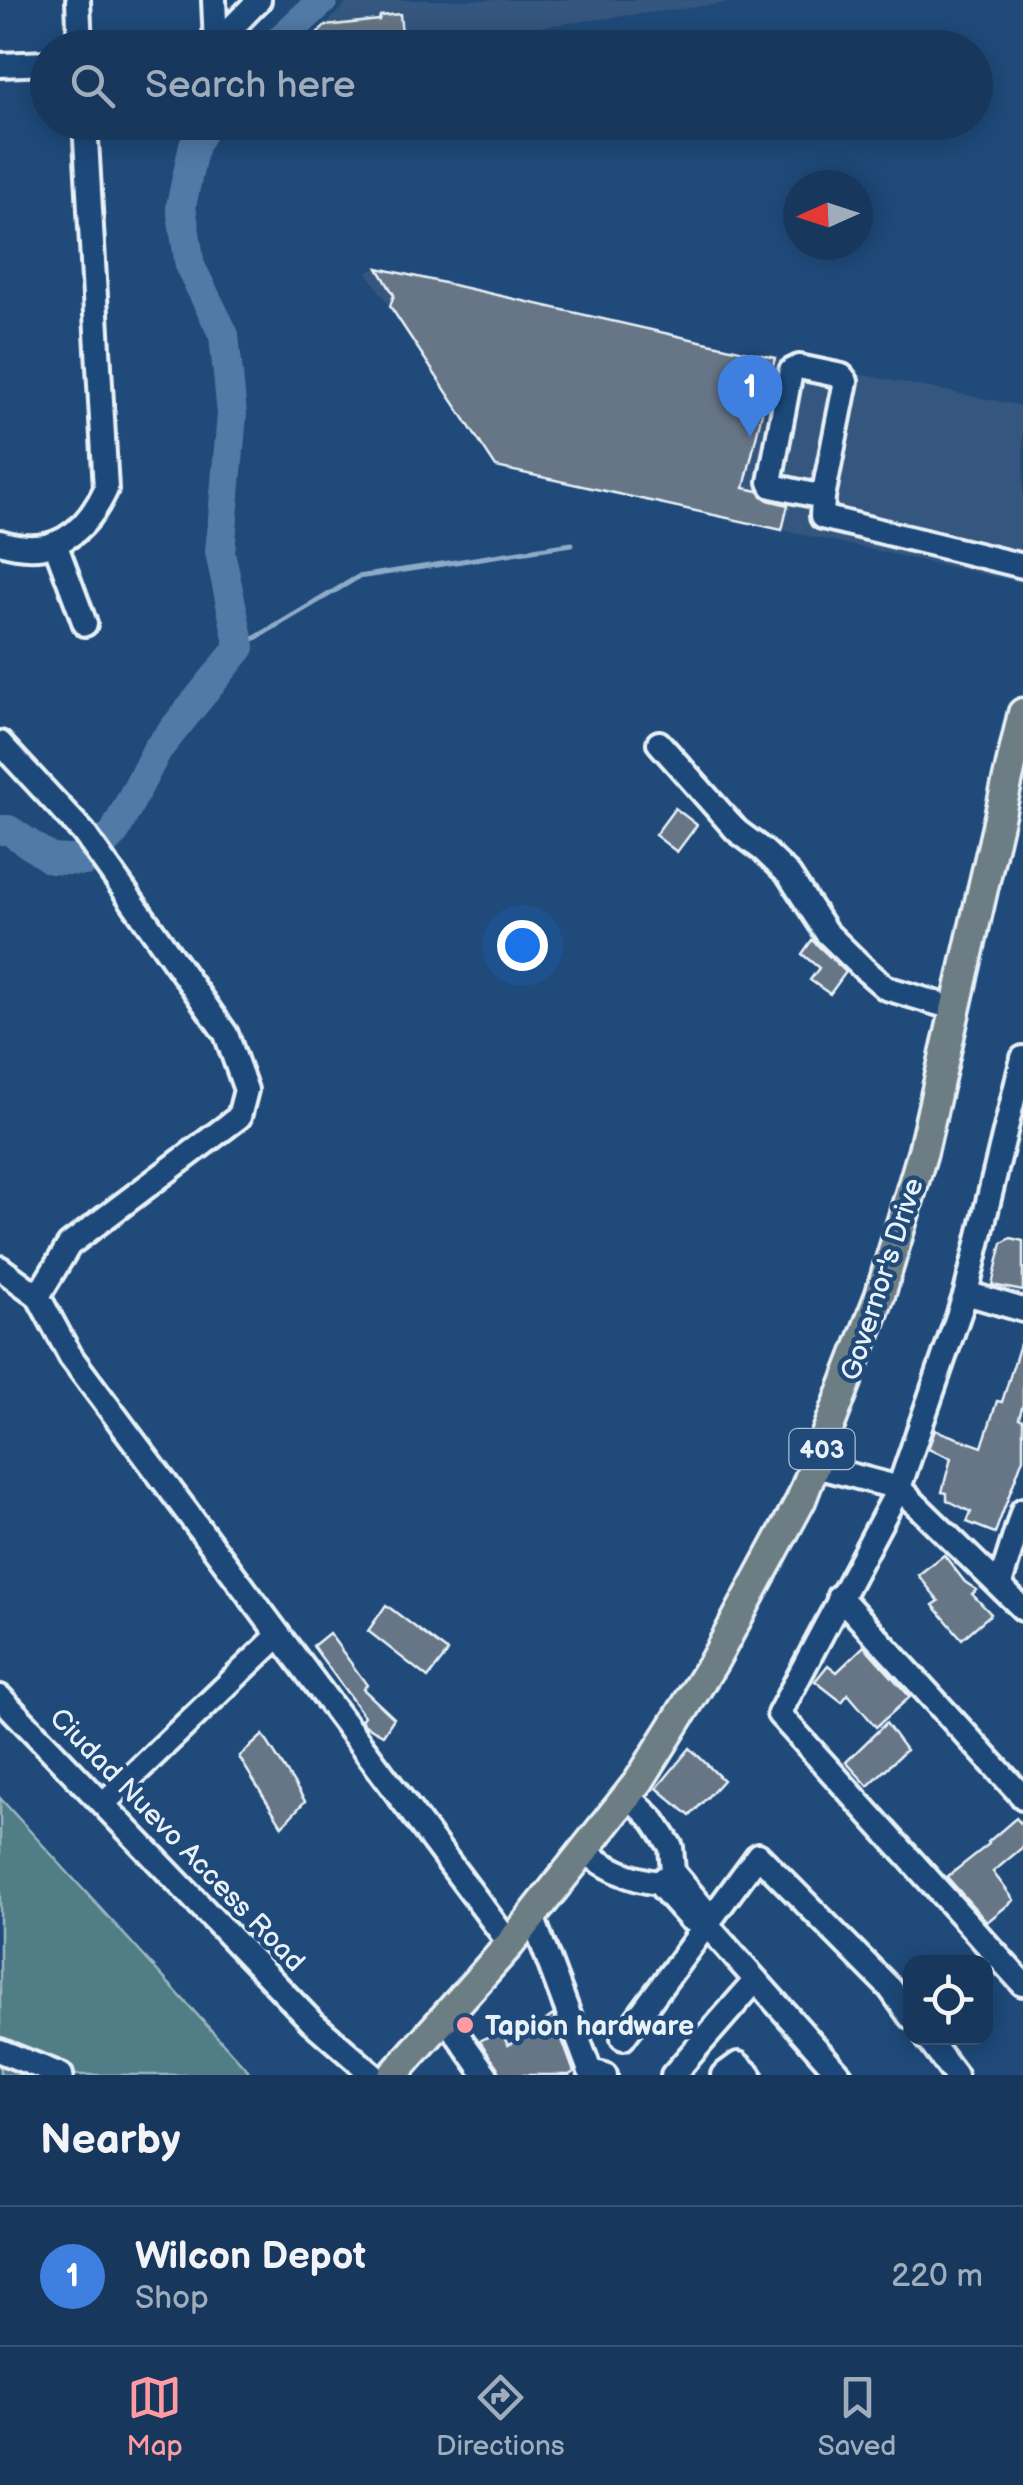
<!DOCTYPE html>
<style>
:root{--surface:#17385c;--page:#244365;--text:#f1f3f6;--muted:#9eacbb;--line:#365272;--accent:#ff9aa2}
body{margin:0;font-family:"Balsamiq Sans",sans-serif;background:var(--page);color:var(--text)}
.controls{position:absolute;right:30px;bottom:30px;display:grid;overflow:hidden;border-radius:20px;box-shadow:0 5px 25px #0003}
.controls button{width:90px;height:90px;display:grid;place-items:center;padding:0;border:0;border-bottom:2px solid var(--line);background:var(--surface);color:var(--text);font:50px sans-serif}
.compass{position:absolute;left:783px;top:170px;width:90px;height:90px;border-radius:50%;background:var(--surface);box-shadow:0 5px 25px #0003;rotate:267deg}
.you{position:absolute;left:522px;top:945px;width:35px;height:35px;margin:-25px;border:8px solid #fff;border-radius:50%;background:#1a73e8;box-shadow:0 0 0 15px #1a73e833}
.badge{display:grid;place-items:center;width:65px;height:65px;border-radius:50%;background:var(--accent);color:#fff;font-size:32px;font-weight:700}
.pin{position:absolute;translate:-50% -82px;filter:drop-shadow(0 2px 5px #0008)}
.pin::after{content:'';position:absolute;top:52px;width:35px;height:30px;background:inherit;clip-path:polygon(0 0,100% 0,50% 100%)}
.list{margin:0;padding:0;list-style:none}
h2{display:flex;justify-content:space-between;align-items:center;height:130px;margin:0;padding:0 40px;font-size:42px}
h2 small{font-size:32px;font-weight:400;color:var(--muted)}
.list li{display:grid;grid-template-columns:65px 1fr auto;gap:30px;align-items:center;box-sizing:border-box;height:140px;padding:0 40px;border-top:2px solid var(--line)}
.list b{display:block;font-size:38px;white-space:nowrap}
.list p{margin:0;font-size:32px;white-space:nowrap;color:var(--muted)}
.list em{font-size:32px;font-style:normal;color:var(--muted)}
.icon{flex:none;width:55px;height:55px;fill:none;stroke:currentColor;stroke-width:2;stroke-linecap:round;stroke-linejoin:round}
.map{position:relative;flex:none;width:1023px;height:2075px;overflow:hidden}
.search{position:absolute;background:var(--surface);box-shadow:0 5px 25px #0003;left:30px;right:30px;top:30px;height:110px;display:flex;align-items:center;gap:25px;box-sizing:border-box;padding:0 35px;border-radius:55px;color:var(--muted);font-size:38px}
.sheet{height:270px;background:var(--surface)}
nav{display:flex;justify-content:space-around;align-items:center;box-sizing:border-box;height:140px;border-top:2px solid var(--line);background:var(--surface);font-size:28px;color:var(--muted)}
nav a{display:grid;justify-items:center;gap:5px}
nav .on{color:var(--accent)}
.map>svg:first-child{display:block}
.built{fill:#34577e}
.green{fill:#517d86;stroke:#9cb7bf;stroke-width:2.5}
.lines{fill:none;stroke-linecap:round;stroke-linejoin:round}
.stream{stroke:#8daac7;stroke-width:5}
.river{stroke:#517aa6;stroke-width:30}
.building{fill:#667686;stroke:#e8f1f8;stroke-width:2.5}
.minor-casing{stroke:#e8f1f8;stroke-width:30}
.major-casing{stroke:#e8f1f8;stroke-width:35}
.minor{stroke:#1f4a7a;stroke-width:22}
.major{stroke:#6d7d84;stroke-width:28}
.poi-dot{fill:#ff9aa2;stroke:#1f4a7a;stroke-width:4}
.labels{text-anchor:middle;stroke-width:9;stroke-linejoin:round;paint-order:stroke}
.shield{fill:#1f4a7a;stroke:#acbfd2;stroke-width:2.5}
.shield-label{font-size:25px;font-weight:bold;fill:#e8f1f8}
.street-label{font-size:28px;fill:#e8f1f8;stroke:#1f4a7a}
.poi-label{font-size:28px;font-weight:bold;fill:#e8f1f8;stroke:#1f4a7a;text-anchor:start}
</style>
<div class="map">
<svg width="1023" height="2075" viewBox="0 0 1023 2075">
<rect width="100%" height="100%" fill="#1f4a7a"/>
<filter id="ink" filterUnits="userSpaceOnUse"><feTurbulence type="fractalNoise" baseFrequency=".01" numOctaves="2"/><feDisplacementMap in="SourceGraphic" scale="20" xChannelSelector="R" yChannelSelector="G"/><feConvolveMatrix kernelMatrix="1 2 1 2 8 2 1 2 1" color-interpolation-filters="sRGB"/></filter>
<g filter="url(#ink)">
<path class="built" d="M349,0H750L378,47L304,48Z
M378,268L775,358L1023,406V583L496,467L367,272Z"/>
<path class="green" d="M0,1798L252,2075H0Z"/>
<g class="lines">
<path class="stream" d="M240,647L358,577L572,544"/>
<path class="river" d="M271,48L323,0
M0,830H9L51,859L85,861L114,833L157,750L240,647L220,552L232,414L224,335L190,266L181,206L194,145L207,122"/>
</g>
<path class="building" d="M400,14L403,44L304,48L325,26L379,20L380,16Z
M378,268L775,358L744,488L758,491L768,500L788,505L782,530L496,467L390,306L394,295Z
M675,808L697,825L677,852L655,835Z
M812,940L846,972L830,994L810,980L819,968L802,954Z
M1011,1238L1023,1241V1291L992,1285L1002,1243Z
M1020,1344L1023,1345V1404L1019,1418L1023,1420V1458L995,1533L967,1522L971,1512L947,1500V1493L942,1492L951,1458L928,1449L935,1430L982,1447L997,1401L1002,1402Z
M944,1555L965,1582L977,1590L972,1594L991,1614L962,1639L933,1605L939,1601L918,1575Z
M386,1605L448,1652L428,1678L368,1631Z
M329,1633L367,1685L363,1689L394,1718L383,1735L365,1725L361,1720L364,1716L313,1646Z
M864,1646L910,1697L876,1727L848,1694L842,1702L815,1681L828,1665L837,1672Z
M886,1723L906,1750L868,1786L846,1762Z
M263,1735L305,1801L282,1826L239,1757Z
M690,1748L723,1780L690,1816L657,1788Z
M1016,1818L1023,1826V1847L993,1872L1014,1900L987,1922L947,1877L989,1844L988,1842Z
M553,2015L574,2072L569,2075H501L480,2041L500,2030L508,2045L541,2029L538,2026Z"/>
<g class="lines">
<g class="minor-casing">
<path id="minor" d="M78,0L80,48
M214,0L216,45
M212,48L259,0
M0,65L48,63
M823,497L772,486L770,482L791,371L799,367L842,376L846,381L823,497L822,517L1023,566
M0,542C52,558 84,536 106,489L85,122
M56,546L85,624
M0,743L83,832L226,1034L246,1090L239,1117L69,1245L38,1296
M659,743L737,831L764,851L789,875L826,932L863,968L886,988L956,1009
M0,1268L38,1296L71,1357L510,1944
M966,1293L1023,1310
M816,1466L899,1488L966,1293L1023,1058
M1000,1584L1023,1510
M839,1596L1023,1797
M1023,1609L899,1488L779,1714L1023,1984
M0,1697L312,2022L373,2075
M103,1804L279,1635
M583,1851C608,1868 628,1879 658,1883L673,1872L671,1847L654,1821L628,1795
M673,1872L703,1908L707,1925L840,2075
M658,1883L690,1919L707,1925
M532,1916L590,2071L605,2075
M444,2016L486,2075
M623,2038L758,1855L890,1988L910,2016
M927,2038L955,2075
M0,2051L61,2075
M673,2075L756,1980
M723,2075L738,2064L750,2075"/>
</g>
<g class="major-casing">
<path id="major" d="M393,2075L510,1944L639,1781L714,1661L801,1500L880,1295L923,1151L1023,713"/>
</g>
<use href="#minor" class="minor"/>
<use href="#major" class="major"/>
</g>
</g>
<circle class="poi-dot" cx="465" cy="2025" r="10"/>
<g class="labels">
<rect class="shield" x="789.5" y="1429" width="65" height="40" rx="8"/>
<g class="shield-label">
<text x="822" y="1458">403</text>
</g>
<g class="street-label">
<text transform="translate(881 1279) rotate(-72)" y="10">Governor's Drive</text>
<text transform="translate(178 1839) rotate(46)" y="10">Ciudad Nuevo Access Road</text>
</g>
<g class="poi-label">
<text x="485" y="2035">Tapion hardware</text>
</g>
</g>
</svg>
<div class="controls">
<button><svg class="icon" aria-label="locate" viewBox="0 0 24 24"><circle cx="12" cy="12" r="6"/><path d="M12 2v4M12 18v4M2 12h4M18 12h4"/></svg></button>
</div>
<svg class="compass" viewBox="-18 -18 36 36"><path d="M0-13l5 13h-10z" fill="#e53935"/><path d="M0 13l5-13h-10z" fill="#9eacbb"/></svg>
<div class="you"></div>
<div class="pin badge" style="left:750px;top:437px;background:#3f7fe0">1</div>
<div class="search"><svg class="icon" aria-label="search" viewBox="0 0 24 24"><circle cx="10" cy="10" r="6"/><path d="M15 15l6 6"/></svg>Search here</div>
</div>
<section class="sheet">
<h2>Nearby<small></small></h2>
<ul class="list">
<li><span class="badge" style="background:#3f7fe0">1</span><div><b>Wilcon Depot</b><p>Shop</p></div><em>220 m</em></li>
</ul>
</section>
<nav>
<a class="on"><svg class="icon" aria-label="map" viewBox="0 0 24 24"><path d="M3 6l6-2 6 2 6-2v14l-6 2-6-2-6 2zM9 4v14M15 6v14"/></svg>Map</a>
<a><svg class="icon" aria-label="directions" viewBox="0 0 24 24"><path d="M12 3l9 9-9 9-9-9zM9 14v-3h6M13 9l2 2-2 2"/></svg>Directions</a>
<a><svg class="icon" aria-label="saved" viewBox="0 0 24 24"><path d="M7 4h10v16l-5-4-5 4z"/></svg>Saved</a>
</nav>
